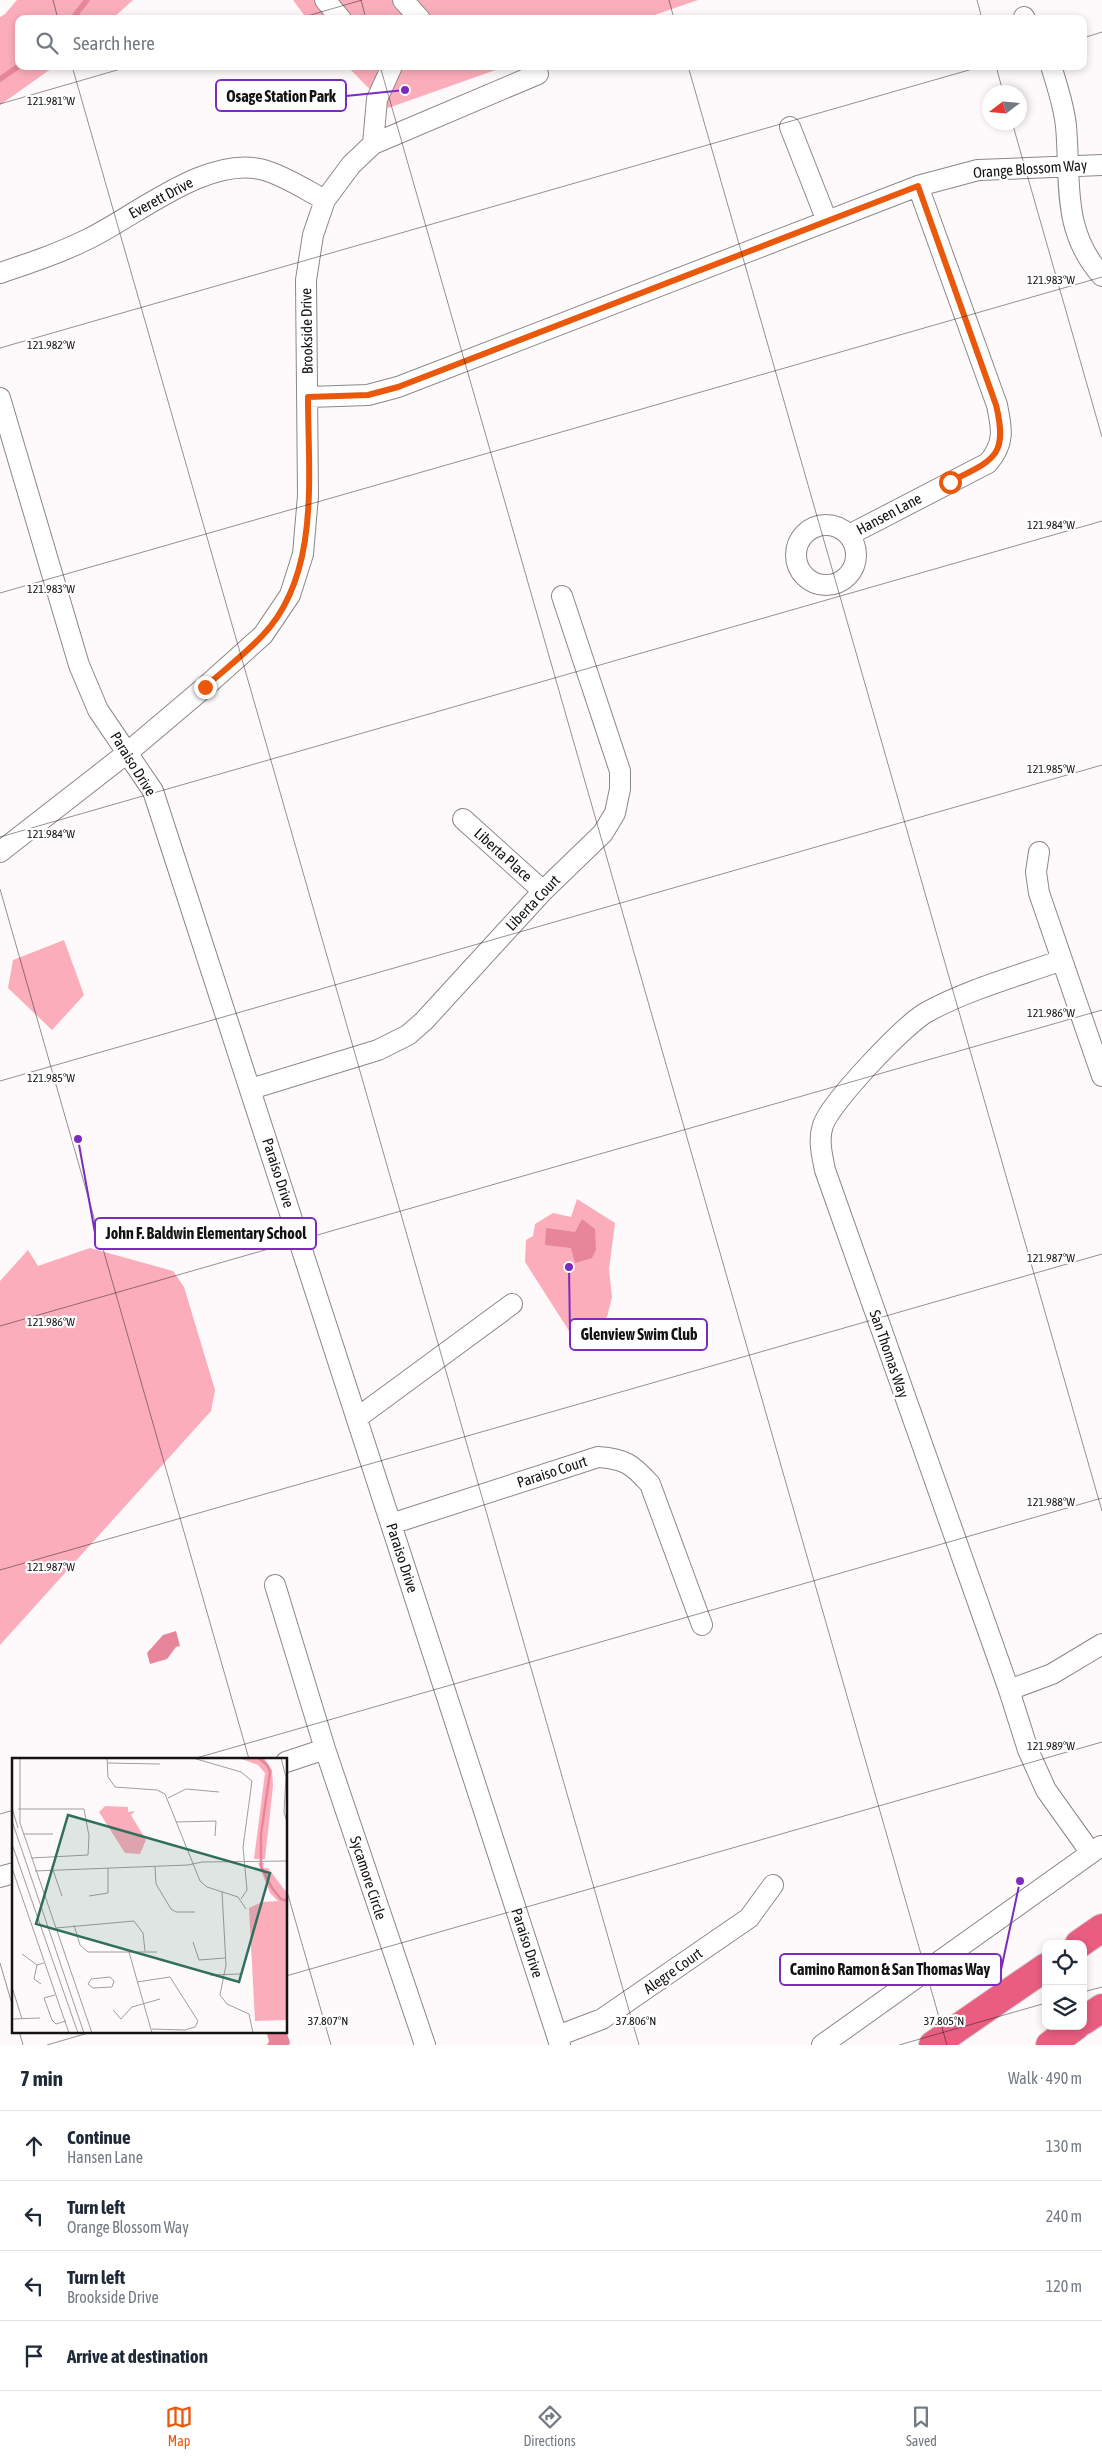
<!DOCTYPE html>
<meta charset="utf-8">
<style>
:root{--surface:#fff;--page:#f2f2f3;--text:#1f2937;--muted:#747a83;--line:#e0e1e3;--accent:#ea580c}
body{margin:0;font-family:"Asap Condensed",sans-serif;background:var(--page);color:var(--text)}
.controls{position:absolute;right:15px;bottom:15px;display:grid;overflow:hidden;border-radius:10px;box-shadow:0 2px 8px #0003}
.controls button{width:45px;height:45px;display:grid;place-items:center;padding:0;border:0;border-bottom:1px solid var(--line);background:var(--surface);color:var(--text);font:25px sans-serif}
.compass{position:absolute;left:982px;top:85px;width:45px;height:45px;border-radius:50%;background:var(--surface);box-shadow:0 2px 8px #0003;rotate:254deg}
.stop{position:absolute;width:15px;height:15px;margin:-11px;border:4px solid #ea580c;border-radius:50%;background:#fff}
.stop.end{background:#ea580c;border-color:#fff;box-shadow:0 1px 5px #0008}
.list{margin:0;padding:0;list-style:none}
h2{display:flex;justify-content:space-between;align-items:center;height:65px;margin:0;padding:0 20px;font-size:21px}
h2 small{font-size:16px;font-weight:400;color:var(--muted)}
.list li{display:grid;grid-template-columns:32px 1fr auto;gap:15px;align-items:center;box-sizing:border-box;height:70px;padding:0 20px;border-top:1px solid var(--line)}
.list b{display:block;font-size:19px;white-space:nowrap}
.list p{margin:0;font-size:16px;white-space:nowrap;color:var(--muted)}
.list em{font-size:16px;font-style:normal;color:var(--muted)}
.icon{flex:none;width:28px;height:28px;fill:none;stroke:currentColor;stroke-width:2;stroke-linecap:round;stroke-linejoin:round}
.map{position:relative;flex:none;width:1102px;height:2045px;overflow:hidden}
.search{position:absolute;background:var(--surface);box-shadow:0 2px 8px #0003;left:15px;right:15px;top:15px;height:55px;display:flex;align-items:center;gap:12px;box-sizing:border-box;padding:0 18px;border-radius:10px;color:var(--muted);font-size:19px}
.sheet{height:345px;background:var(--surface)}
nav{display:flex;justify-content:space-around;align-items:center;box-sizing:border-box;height:70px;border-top:1px solid var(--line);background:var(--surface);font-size:14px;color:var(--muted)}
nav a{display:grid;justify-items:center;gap:2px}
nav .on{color:var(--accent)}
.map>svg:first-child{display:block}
.green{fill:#fcadbb}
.water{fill:#e7869a}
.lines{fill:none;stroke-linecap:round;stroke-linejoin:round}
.stream{stroke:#e7869a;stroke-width:5.5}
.minor-casing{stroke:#8c8788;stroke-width:22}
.highway-casing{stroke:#d5d4d4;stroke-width:30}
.minor{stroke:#fff;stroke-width:20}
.highway{stroke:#e95d81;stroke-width:28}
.route{stroke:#ea580c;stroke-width:6}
.ticks{fill:none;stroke:#141212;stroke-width:1;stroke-opacity:0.45}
.labels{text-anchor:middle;stroke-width:4.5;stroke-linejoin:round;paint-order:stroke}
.street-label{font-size:15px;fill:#141212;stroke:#fff}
.inset-river{fill:none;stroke:#e7869a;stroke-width:2.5}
.inset-road{fill:none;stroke:#a09d9d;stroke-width:1}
.view{fill:#306f5d;fill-opacity:0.15;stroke:#306f5d;stroke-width:2.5}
.inset-edge{fill:none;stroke:#141212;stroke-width:2.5}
.ticks-label{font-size:12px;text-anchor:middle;fill:#141212;stroke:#fff;stroke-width:4.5;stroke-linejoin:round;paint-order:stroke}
.leader{fill:none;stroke:#7b2cbf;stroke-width:2}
.callout-dot{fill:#7b2cbf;stroke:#fff;stroke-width:2}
.callout{fill:#fff;stroke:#7b2cbf;stroke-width:2}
.callout-label{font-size:16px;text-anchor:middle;font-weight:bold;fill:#141212}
</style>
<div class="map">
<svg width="1102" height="2045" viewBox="0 0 1102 2045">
<rect width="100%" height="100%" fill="#fef9fa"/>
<path class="green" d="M17,0H133L112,19H19V66H55L0,105V17L5,14Z
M293,0H698L643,19H307Z
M347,66H507L388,108Z
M64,940L84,995L52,1030L8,988L13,960Z
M577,1199L615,1223L609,1269L612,1297L607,1317L573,1337L525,1262L526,1240L533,1236L535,1224L553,1213L571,1217Z
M90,1248L173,1271L184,1287L215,1390L211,1411L0,1645V1281L28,1250L38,1266Z"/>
<path class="water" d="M582,1219L595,1229L596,1250L592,1258L575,1263L571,1248L545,1245L546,1228L575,1232Z
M176,1631L180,1646L176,1647L167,1659L150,1664L147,1653L163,1635Z
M276,2031H286L290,2042L289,2045H267L269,2041L267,2034Z"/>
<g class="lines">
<path class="stream" d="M72,19L87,0
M0,79L19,66"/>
<g class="minor-casing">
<path id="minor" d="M325,0L341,19
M403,0L420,19
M1024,17L1025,19
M1051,66C1057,85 1064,106 1066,126C1071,181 1061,230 1102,276
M790,127L827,221
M373,144L377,99L392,66
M0,273C30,263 60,253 88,239C136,216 208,154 264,170C285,176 306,190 325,200
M309,397L368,395L398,387L918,186L978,170L1102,165
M0,398L79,665L98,710L153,791L560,2045
M796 555a30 30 0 1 1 60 0a30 30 0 1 1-60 0Z
M849,535L988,463C1005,443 1002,429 997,405L918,186
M463,819L543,891
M0,852L127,753L205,687L263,635L290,595L303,554L308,496L306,280L313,235L325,200L351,165L373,144L538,74
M1039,852L1036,872L1039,893L1102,1076
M1062,960C1018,976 969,989 927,1012C905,1024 831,1102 823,1125C818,1140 822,1155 825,1170L1009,1690L1028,1750L1046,1790L1091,1853
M251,1089L378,1050L408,1035L424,1021L543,891L603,833L615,813L620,789V771L562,596
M357,1418L512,1304
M391,1524L598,1457C625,1459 632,1464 650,1484L702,1625
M275,1585L325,1749
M1009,1690L1052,1674L1102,1644
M286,1762L325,1749L425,2045
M0,1877L14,1873
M557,2036L602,2019L749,1918L773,1885
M822,2045L1101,1846"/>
</g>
<g class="highway-casing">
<path id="highway" d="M1079,1944L1102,1928
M1083,2021L1102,2008
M933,2045L1046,1967
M1050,2045L1076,2026"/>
</g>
<use href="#minor" class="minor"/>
<use href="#highway" class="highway"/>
</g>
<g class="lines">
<path class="route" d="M205,687C224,670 244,655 262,636C321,575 308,475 308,397L368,395L398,387L918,186L996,405C1009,458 992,460 950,482"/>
</g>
<path class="ticks" d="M53,0L58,19M361,0L366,19M669,0L674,19M977,0L982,19M297,19L362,0M1083,38L1102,32M72,66L639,2045M380,66L947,2045M688,66L1102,1511M996,66L1003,92M0,104L131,66M1012,122L1102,437M0,348L983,66M0,593L1102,277M0,837L1102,521M0,889L249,1759M0,1081L1102,765M0,1326L1102,1010M0,1570L1102,1254M193,1759L1102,1498M0,1814L14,1810M286,1888L331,2045M0,1963L14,2011M286,1976L1102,1742M1083,1992L1102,1987M19,2031L23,2045M47,2045L95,2031M899,2045L1046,2003"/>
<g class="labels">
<g class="street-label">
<text transform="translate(1030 169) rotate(-4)" y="5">Orange Blossom Way</text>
<text transform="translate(161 198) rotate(-28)" y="5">Everett Drive</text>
<text transform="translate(307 331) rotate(-91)" y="5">Brookside Drive</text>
<text transform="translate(889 514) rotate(-28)" y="5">Hansen Lane</text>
<text transform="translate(133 764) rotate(58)" y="5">Paraiso Drive</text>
<text transform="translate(503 855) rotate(42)" y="5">Liberta Place</text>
<text transform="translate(533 903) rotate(-46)" y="5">Liberta Court</text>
<text transform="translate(278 1173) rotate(72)" y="5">Paraiso Drive</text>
<text transform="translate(889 1354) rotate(71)" y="5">San Thomas Way</text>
<text transform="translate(552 1472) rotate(-18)" y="5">Paraiso Court</text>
<text transform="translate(402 1558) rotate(72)" y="5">Paraiso Drive</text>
<text transform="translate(368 1878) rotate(72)" y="5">Sycamore Circle</text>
<text transform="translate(527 1943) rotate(72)" y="5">Paraiso Drive</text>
<text transform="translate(673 1971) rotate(-35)" y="5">Alegre Court</text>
</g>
</g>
<g transform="translate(12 1758)">
<rect width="275" height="275" fill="#fef9fa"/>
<path d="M227,0H252L260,12L261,28L253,101H242L253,15L246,7ZM93,48L116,49V54L123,53L119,57L134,82L128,96L113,95L87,54ZM246,105H252L251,110H256L275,135V262L243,263L237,150L250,144L266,143L258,135Z" fill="#fcadbb"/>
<path class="inset-river" d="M247,0L255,7L258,14L249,76V108L260,130L269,141L275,143"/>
<path class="inset-road" d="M8,0V65L80,275M95,0L96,19L103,29L145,32L153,36L188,123L195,129L226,139L234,151M181,0L229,14L240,23L231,89L235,132L229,141M269,0L274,19L272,54L275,64M95,5L148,6M156,40L174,31L207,34M0,50L6,70M6,51H72L77,78L76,97L19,100M0,63L72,275M164,64L204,63L203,78M11,76H41M0,86L66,275M143,109L144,126L159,151L164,154H183M0,110L57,275M41,112L50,138M23,113L176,107L190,104L275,103M210,134L214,207L208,237L215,246L237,256L241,275M77,138L96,135V110M62,167L68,187L76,194H145M44,170L122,163L131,175L133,193M181,184L187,202L213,200M117,194L140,275M10,196L25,207L32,205M25,207L22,221L29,226M198,217L228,216M98,219L102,223L100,229L81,230L76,226L79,221ZM125,224L158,219L186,263L183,269L173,272L140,271M0,229L10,261M43,237L32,240L40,262L44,266L54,263M101,252L109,261L120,249L148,241M0,261L28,260"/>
<path class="view" d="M56,57L258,115L227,224L24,166Z"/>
<rect width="275" height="275" class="inset-edge"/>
</g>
<g class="ticks-label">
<text x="51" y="105">121.981°W</text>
<text x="1051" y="284">121.983°W</text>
<text x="51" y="349">121.982°W</text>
<text x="1051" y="529">121.984°W</text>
<text x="51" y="593">121.983°W</text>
<text x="1051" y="773">121.985°W</text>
<text x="51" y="838">121.984°W</text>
<text x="1051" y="1017">121.986°W</text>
<text x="51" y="1082">121.985°W</text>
<text x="1051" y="1262">121.987°W</text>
<text x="51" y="1326">121.986°W</text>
<text x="1051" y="1506">121.988°W</text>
<text x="51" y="1571">121.987°W</text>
<text x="1051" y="1750">121.989°W</text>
<text x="328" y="2025">37.807°N</text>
<text x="636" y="2025">37.806°N</text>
<text x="944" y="2025">37.805°N</text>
</g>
<path class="leader" d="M405 90L346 96M78 1139L95 1233M569 1267L570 1334M1020 1881L1001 1970"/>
<g class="callout-dot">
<circle cx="405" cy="90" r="5"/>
<circle cx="78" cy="1139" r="5"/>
<circle cx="569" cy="1267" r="5"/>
<circle cx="1020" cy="1881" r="5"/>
</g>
<g class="callout">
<rect x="216" y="80" width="130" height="31" rx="5"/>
<rect x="95" y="1218" width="221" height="31" rx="5"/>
<rect x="570" y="1319" width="137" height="31" rx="5"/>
<rect x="780" y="1954" width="221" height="31" rx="5"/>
</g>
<g class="callout-label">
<text x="281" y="102">Osage Station Park</text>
<text x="206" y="1239">John F. Baldwin Elementary School</text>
<text x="639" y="1340">Glenview Swim Club</text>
<text x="890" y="1975">Camino Ramon &amp; San Thomas Way</text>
</g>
</svg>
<div class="controls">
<button><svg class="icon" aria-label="locate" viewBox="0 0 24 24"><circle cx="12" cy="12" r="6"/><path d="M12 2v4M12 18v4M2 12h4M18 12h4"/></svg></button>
<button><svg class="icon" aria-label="layers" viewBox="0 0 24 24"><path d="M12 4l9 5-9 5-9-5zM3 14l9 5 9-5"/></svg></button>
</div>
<svg class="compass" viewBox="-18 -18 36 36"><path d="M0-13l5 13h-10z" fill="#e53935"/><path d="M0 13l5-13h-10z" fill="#747a83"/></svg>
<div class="stop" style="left:950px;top:482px"></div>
<div class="stop end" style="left:205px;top:687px"></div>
<div class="search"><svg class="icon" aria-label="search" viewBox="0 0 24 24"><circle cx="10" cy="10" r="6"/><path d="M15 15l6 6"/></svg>Search here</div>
</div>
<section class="sheet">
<h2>7 min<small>Walk · 490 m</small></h2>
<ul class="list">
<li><svg class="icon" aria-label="ahead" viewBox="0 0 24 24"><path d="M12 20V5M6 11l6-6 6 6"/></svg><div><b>Continue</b><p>Hansen Lane</p></div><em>130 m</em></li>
<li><svg class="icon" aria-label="left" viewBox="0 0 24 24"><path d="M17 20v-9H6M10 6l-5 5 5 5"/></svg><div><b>Turn left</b><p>Orange Blossom Way</p></div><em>240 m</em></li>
<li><svg class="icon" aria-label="left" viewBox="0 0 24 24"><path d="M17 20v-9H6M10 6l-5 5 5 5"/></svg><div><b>Turn left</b><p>Brookside Drive</p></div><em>120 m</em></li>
<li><svg class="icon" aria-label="arrive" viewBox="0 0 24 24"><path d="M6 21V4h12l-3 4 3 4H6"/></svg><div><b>Arrive at destination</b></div></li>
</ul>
</section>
<nav>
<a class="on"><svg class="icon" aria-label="map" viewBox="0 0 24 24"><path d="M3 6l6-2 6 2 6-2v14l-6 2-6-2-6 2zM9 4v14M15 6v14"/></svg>Map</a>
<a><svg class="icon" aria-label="directions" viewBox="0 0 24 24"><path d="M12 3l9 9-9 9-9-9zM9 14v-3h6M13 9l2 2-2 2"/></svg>Directions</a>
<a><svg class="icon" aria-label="saved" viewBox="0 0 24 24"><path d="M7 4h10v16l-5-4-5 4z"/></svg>Saved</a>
</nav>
